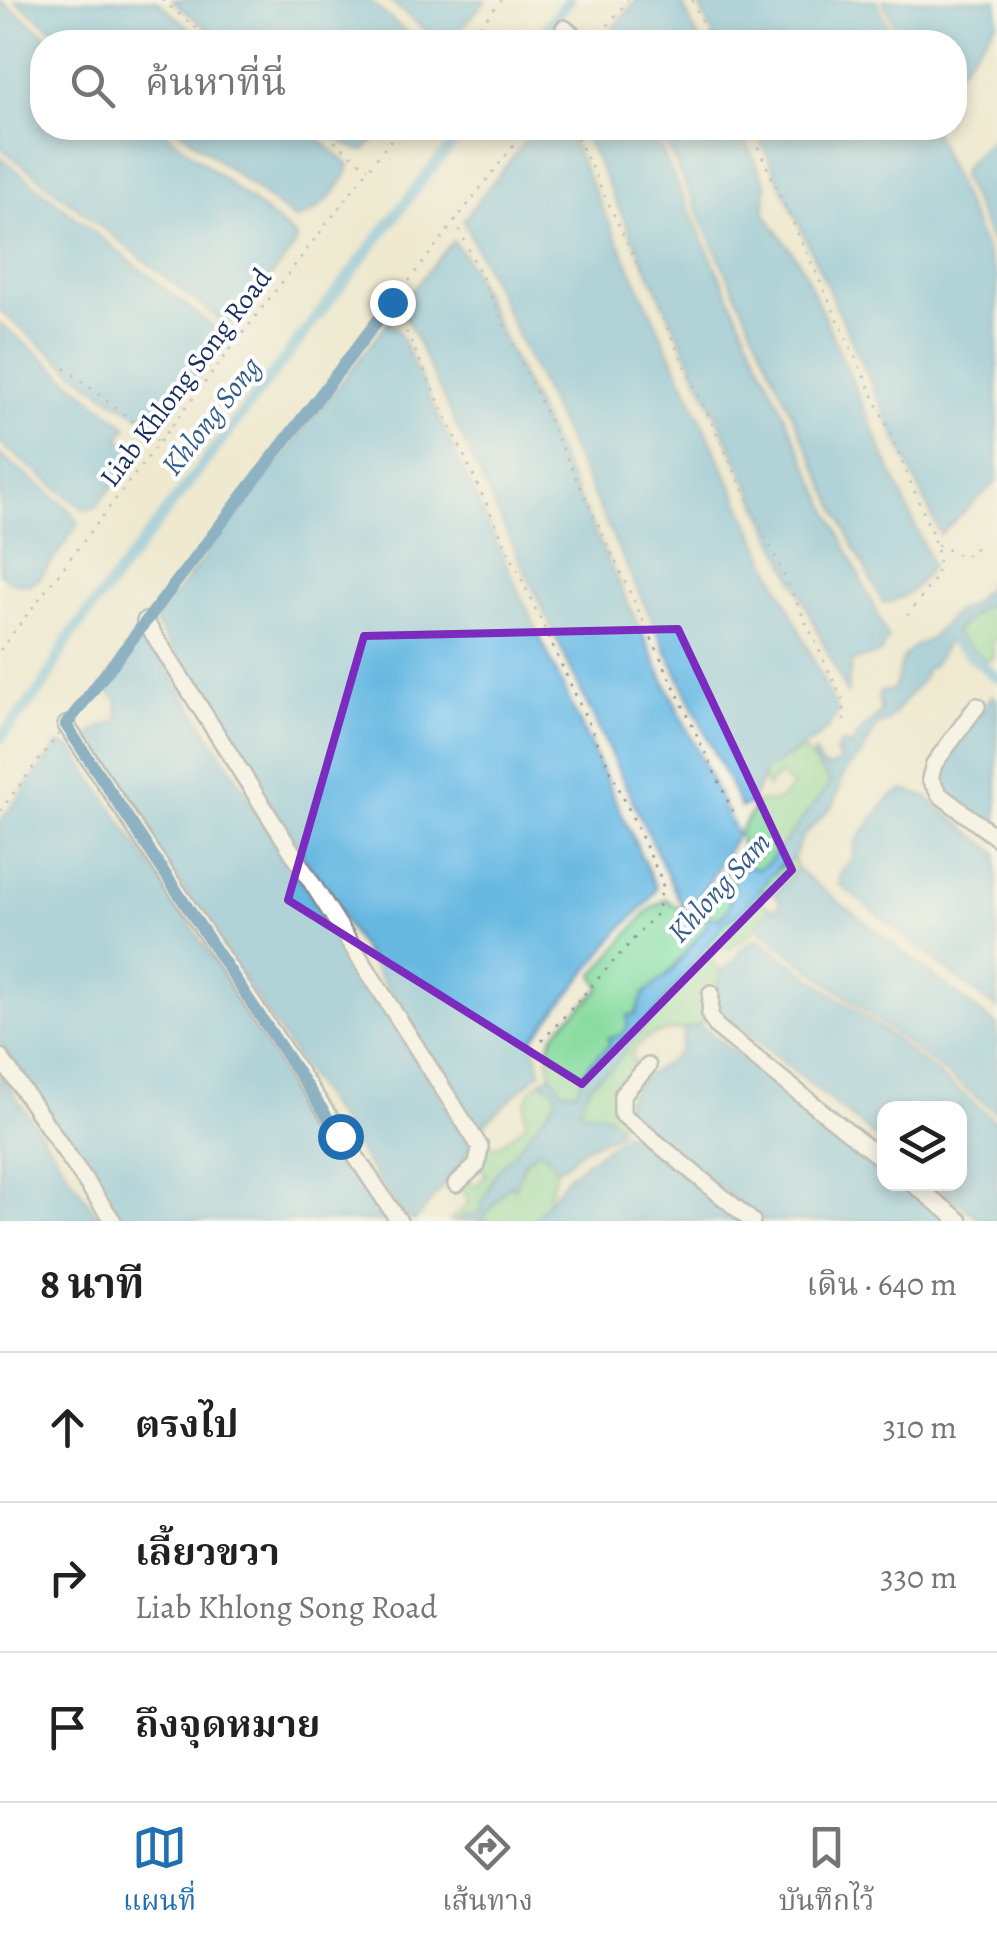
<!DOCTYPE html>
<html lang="th">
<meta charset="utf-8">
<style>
:root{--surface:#fff;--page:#f2f2f2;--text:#202124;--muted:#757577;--line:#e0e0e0;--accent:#1f6fb2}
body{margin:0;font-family:Alegreya,"Noto Serif Thai",serif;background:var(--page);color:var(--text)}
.controls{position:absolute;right:30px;bottom:30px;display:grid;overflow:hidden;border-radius:20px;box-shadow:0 5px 15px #0003}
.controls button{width:90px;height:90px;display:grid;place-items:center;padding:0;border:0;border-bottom:2px solid var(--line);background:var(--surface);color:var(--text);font:50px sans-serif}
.stop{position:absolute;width:30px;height:30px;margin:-22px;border:8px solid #1f6fb2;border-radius:50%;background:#fff}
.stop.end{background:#1f6fb2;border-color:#fff;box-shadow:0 2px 10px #0008}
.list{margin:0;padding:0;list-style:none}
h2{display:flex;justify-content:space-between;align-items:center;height:130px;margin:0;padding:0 40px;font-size:42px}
h2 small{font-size:32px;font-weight:400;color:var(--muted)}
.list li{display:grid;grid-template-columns:65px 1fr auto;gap:30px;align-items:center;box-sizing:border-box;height:150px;padding:0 40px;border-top:2px solid var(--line)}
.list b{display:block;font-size:38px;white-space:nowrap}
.list p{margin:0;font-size:32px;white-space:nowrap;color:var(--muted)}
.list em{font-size:32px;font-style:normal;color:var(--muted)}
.icon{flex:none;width:55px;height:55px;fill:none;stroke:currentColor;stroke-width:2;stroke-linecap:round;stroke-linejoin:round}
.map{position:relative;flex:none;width:997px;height:1221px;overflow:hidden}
.search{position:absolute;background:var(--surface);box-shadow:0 5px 15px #0003;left:30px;right:30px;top:30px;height:110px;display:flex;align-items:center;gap:25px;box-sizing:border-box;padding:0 35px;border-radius:40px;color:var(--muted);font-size:38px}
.sheet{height:580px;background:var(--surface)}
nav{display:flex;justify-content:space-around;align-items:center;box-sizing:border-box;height:140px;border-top:2px solid var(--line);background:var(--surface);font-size:28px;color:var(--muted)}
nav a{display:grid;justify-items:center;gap:5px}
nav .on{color:var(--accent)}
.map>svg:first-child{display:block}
.green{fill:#85da9c;stroke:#50847d;stroke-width:2.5}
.water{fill:#66b8e1;stroke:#4074a0;stroke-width:2.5}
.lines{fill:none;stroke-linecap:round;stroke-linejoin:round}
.canal{stroke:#66b8e1;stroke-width:11}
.minor-casing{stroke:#858c97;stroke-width:20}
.path{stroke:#858c97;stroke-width:2.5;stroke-dasharray:2.5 8;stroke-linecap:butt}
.minor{stroke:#fff;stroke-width:15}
.route{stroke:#1f6fb2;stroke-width:12}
.marked{fill:none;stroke:#7b2cbf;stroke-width:8;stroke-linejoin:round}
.labels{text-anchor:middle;stroke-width:8;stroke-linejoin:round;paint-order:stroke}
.street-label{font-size:28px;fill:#1b2f5e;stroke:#fff}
.water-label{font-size:30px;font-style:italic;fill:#355f8c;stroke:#fff}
</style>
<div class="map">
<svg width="997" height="1221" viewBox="0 0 997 1221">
<rect width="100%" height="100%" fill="#fff"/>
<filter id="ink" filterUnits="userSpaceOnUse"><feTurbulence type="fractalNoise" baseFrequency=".01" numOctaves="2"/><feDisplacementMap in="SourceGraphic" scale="20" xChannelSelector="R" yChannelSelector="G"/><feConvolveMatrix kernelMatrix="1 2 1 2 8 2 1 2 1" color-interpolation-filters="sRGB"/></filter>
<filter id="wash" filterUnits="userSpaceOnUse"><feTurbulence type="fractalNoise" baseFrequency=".0048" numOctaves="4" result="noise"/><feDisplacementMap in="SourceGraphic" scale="40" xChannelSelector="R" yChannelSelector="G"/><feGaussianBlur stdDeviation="2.25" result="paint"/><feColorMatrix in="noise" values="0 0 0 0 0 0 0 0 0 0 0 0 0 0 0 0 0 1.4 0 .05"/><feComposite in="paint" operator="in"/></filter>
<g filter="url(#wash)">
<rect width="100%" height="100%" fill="#efe9d0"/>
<path class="green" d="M997,596V637L992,644L994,657L986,661L954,633L967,618Z
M803,749L831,783L769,862L730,888L729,909L707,926L657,987L644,994L635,1015H628V1029L588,1066L577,1091H562C553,1083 551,1075 549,1063C544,1024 583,1013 601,987L594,975L648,911L666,899L689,915C708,895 723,872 743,852L739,832L758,802L778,801L793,787L779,774L767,787L762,778L765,770Z
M794,857L797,869L775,895L763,890L759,900L770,908L754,930L728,950L719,945L709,958L721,972C715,985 717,999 711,1011C699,1036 669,1026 648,1037C641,1041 636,1048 631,1054L642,1079L628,1115L619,1125L611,1123L607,1115L579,1110C585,1091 593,1077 611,1069L725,922C751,903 765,874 794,857Z
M541,1081L554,1089L557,1098L539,1126L494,1176L482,1210L477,1215L467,1214L458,1221H450L469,1203L462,1187L450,1179L455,1172L476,1186L486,1174L480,1166L462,1162L471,1145L485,1142L497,1147L526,1124C523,1106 525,1092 541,1081Z
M540,1147L557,1169L546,1205L533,1221H481L511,1182L515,1187L525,1162Z"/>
<path class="water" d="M0,0L55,42H42V128H160L296,237L295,246L236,321L225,324L0,147Z
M15,0H156L206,42H69Z
M172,0H368L418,42H223Z
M389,0H486L450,42H440Z
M637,0H680L700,42H619L613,28Z
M697,0H876L895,42H716Z
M883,0H997V22L955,75L954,42H902Z
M177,128H305L349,165C345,187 316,216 294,219Z
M326,128H389L363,151L344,143Z
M536,128H565L838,713L827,729L812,742L765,770L751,804L741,808L463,220Z
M587,128H651L888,638L881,653L852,661L847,693L583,132Z
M659,128H739L766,184L765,214L802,266L932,565C920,583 906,601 883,603L854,547Z
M755,128H932L997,277V481L940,534Z
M997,133V254L961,176L964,167Z
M0,157L218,331C220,353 204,368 191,385C183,396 173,415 160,419C132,427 27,332 0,311Z
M453,241L465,257L737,835L697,902L683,908L400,305Z
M388,322L399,332L656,888L649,901L621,929L533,1039L541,1071L477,1130L154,621Z
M0,323L127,427L119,439L138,455L96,507L85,510L0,443Z
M0,455L68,508L79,523L40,578L30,585L14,583L0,574Z
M997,566V596L956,629L931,668L929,666L923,673L925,676L887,722L877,726L862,754L844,774L834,804L802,837L794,857L780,865L742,910L725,922L611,1069C593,1077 585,1091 579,1110L608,1115L621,1131C609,1140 595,1141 583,1149C573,1155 569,1165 557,1169L540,1148L525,1162L515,1188L510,1183L481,1221H458L467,1214L476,1215L482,1210L481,1204C489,1195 488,1183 495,1175C514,1151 538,1126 557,1098L554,1089L541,1081L551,1074L562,1091H577L588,1066L610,1044L608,1038L619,1036L627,1029L628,1015H635L644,994L673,970L707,926L706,916L720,918L729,909L734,875L745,866L759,869L769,862L831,783L811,758L815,753L820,764L828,768L840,762L836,752L842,743L852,746L859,733L881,712L878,698L880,692L894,689L903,658L914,646L929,640L956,611L971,605L984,591Z
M142,643L154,648L471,1145L462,1162L415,1221L402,1216L84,741L96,730L118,720V700L102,687L133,646Z
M993,695L997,700V832L942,790L935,780L940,766Z
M59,744L72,748L389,1221H123L0,1042V822Z
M904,790L926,797L997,853V1009L839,884L841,872L853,859L855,843L891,796Z
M797,869L997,1026V1113L763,932L758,923L770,908L776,909L781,902L775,895Z
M758,938L889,1035L997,1122V1221H983L933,1184H960V1108H884V1144L741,1028L712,1010L721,972L735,960L741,949Z
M700,1025L884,1170V1184H902L949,1221H761L628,1115L625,1105C631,1097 636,1085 644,1078C666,1060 681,1064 684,1030Z
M0,1074L101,1221H0Z
M628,1132L741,1221H533L569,1175Z"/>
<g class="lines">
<path class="canal" d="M535,42L569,0
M944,633L997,678
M0,738L44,685L68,639L432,168L467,128"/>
</g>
</g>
<g filter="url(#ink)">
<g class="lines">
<g class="minor-casing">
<path id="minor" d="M564,28L582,42
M145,621L480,1147L477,1165L456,1184
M977,706L934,764L930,779L940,795L997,838
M66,725L399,1221
M711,993L710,1016L717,1027L884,1161
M0,1057L113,1221
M648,1066L622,1095V1114L752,1221
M913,1184L960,1221"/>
</g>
<path class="path" d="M162,0L213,42
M692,0L711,42
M467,42L501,0
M595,42L628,0
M318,128L368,168
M573,128L844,703V722
M749,128L885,421L931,531L939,559L937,576L908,615
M455,220L735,816
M393,303L663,883L657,913L542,1041
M65,368L159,442
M937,545L964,557L978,546
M152,613L527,128
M0,650L400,128
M73,716L138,631
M0,811L59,734"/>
<use href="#minor" class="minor"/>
</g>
</g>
<g class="lines" filter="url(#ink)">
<path class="route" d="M340,1136L66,725L392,302"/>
</g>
<path d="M0 0H997V1221H0ZM678,629L792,870L582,1084L288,900L364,636Z" fill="#efe9d0" fill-opacity=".55" fill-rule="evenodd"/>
<path class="marked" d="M678,629L792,870L582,1084L288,900L364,636Z"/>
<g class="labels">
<g class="street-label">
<text transform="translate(185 377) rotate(-53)" y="10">Liab Khlong Song Road</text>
</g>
<g class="water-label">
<text transform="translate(211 416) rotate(-52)" y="10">Khlong Song</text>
<text transform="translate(719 887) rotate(-48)" y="10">Khlong Sam</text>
</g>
</g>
</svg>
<div class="controls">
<button><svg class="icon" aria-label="layers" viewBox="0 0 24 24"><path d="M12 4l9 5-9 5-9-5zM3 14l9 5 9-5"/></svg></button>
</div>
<div class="stop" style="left:340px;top:1136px"></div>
<div class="stop end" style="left:392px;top:302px"></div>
<div class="search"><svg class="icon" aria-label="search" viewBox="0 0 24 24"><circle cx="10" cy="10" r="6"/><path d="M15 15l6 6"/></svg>ค้นหาที่นี่</div>
</div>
<section class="sheet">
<h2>8 นาที<small>เดิน · 640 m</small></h2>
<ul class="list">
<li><svg class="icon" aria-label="ahead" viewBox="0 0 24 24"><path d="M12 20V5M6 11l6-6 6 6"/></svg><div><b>ตรงไป</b></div><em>310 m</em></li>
<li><svg class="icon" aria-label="right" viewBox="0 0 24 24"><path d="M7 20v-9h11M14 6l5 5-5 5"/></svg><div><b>เลี้ยวขวา</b><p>Liab Khlong Song Road</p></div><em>330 m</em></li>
<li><svg class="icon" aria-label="arrive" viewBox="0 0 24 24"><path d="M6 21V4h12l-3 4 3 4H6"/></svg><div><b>ถึงจุดหมาย</b></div></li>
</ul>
</section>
<nav>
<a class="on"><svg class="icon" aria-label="map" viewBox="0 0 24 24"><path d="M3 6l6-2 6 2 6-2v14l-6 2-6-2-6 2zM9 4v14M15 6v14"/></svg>แผนที่</a>
<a><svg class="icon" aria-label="directions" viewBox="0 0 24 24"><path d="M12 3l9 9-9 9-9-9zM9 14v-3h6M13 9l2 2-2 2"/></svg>เส้นทาง</a>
<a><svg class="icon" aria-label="saved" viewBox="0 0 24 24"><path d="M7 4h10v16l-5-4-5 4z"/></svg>บันทึกไว้</a>
</nav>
